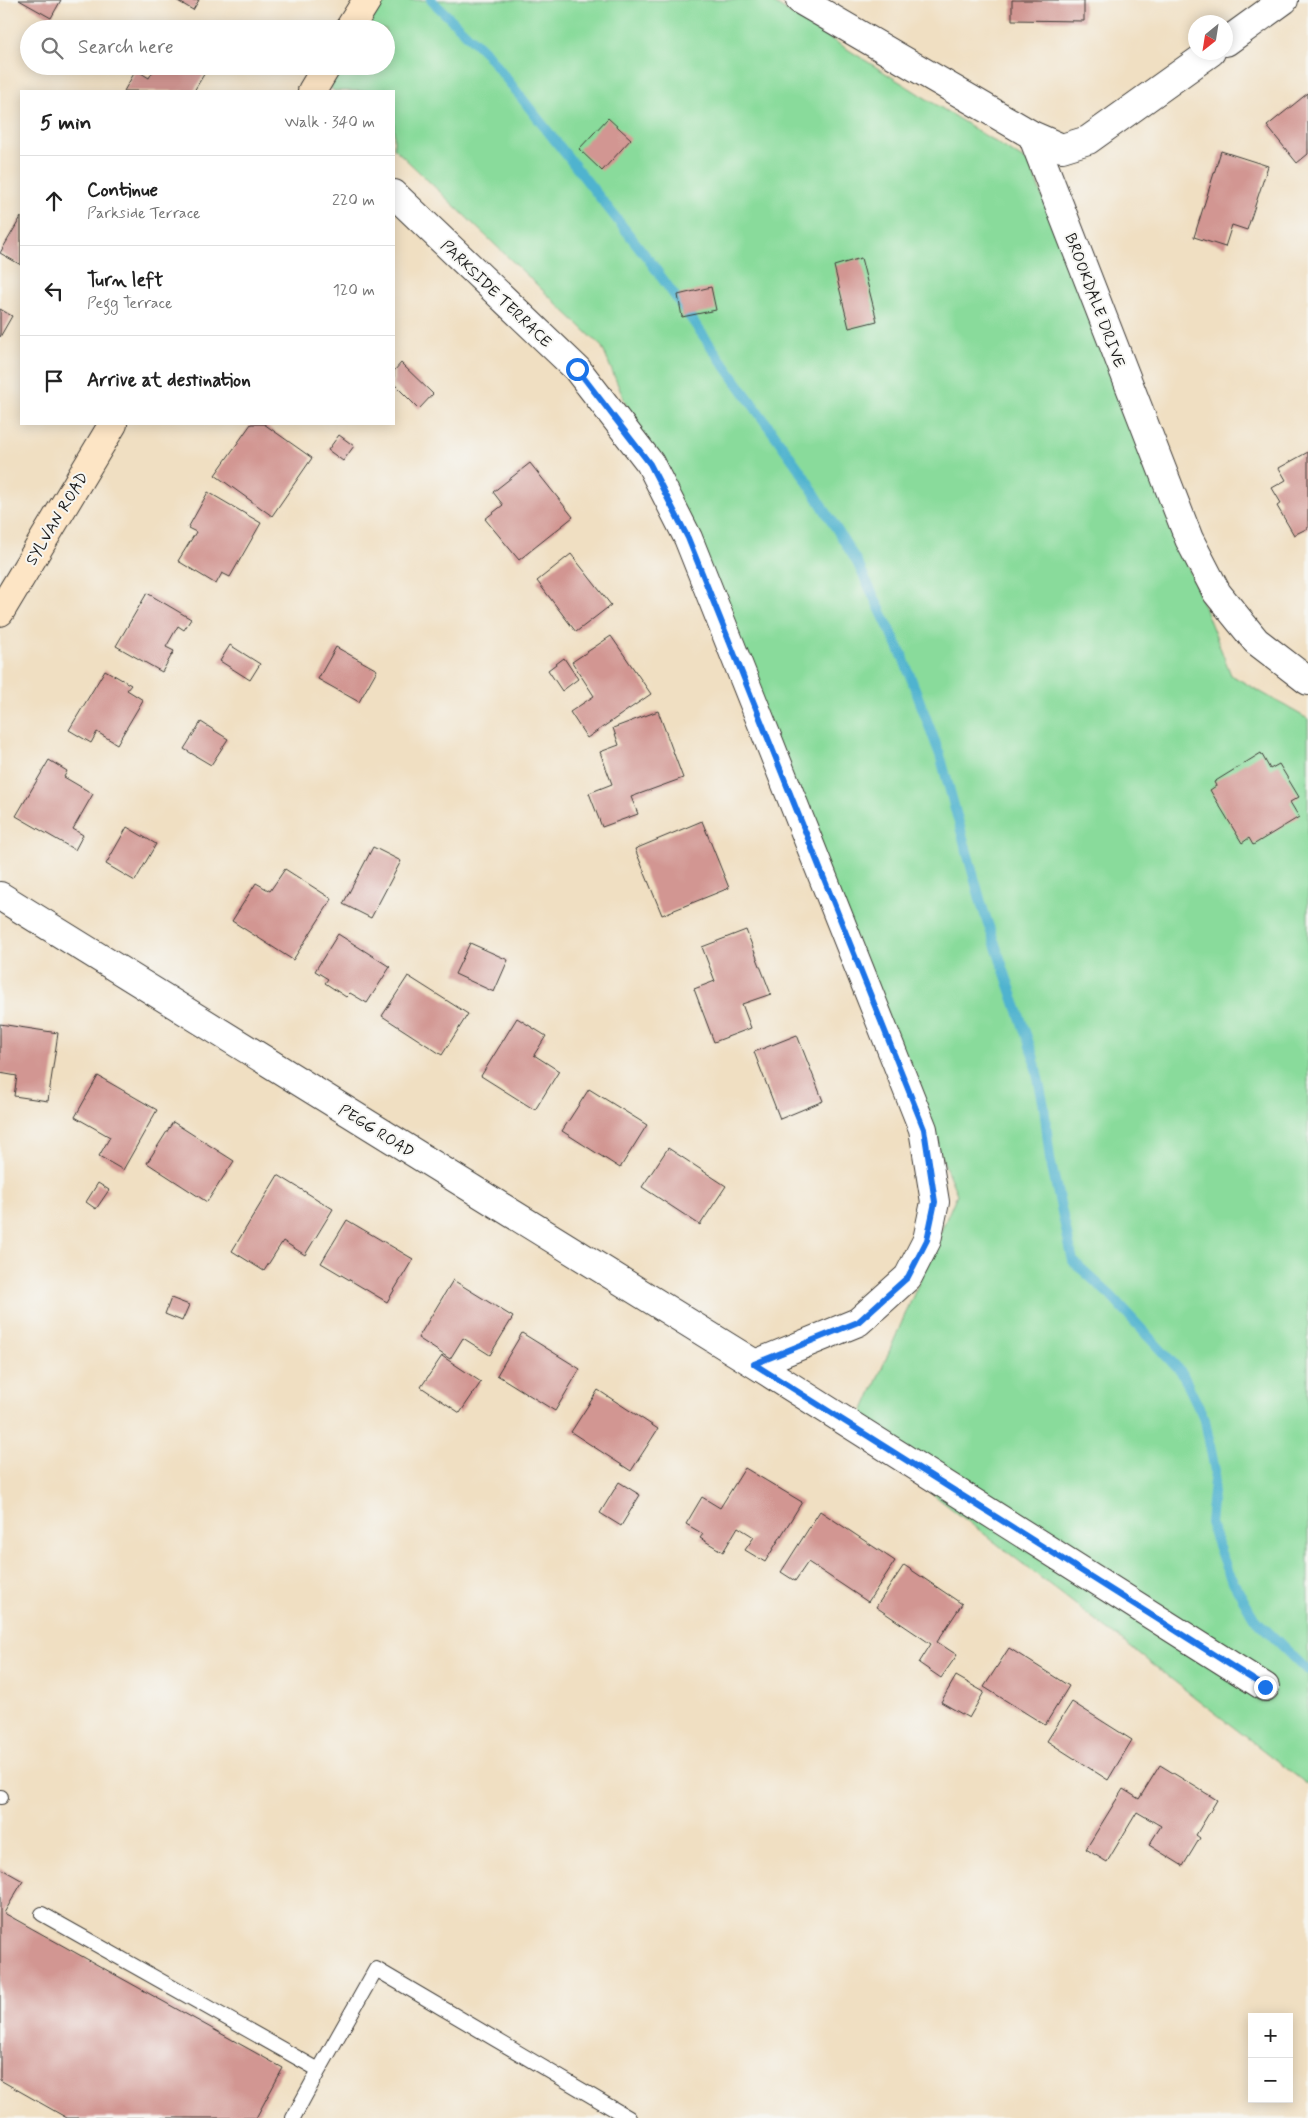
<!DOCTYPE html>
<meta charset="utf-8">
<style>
:root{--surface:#fff;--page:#f6f6f6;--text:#222;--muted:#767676;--line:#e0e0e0}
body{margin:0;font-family:Mynerve,sans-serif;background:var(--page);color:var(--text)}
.controls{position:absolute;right:15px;bottom:15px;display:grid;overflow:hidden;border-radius:0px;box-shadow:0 2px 12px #0003}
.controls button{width:45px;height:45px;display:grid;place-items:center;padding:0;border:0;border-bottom:1px solid var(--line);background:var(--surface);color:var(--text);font:25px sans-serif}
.compass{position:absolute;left:1188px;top:15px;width:45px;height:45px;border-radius:50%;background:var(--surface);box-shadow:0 2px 12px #0003;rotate:210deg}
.stop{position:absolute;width:15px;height:15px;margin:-11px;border:4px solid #1a73e8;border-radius:50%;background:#fff}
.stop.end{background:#1a73e8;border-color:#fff;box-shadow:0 1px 5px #0008}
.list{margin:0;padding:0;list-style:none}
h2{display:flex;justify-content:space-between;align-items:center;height:65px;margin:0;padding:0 20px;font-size:21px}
h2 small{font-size:16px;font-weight:400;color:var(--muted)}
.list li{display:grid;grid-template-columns:32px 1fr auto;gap:15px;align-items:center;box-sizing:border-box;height:90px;padding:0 20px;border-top:1px solid var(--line)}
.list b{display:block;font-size:19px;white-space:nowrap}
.list p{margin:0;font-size:16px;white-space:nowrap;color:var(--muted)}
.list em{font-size:16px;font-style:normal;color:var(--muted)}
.icon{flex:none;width:28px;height:28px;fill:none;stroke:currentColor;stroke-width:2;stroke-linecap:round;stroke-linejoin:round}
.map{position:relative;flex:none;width:1308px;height:2118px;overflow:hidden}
.search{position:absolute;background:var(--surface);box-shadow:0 2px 12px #0003;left:20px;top:20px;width:375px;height:55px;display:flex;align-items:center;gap:12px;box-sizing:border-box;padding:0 18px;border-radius:28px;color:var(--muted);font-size:19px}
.panel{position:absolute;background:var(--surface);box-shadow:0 2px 12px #0003;left:20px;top:90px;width:375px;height:335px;border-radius:0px}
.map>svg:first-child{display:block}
.green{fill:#89db9b;stroke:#527c5c}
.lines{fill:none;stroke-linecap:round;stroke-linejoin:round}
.stream{stroke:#50b3cf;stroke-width:10}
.building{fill:#d29692}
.lane-casing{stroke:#3c3935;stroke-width:16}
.street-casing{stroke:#3c3935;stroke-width:30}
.secondary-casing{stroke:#3c3935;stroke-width:30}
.lane{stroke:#fff;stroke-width:14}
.street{stroke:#fff;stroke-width:28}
.secondary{stroke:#fde5c5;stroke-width:28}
.route{stroke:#1a73e8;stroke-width:6}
.labels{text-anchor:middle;stroke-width:4;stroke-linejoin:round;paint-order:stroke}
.street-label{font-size:16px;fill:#1c1c1c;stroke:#f6f6f2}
</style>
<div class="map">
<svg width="1308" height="2118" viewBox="0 0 1308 2118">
<rect width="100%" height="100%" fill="#f6f6f2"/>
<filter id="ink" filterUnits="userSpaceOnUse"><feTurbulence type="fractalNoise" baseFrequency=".02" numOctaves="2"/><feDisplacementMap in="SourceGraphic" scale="10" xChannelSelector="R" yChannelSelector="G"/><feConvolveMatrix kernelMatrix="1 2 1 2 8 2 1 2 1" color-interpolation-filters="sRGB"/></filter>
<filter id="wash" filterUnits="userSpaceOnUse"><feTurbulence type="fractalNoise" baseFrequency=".0096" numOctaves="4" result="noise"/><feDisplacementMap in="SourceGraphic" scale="20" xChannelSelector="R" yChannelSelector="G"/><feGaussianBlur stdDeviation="1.12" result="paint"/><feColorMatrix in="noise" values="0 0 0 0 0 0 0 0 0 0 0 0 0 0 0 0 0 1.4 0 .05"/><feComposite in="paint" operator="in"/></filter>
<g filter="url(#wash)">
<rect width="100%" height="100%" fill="#f0dfc2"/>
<path class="green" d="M379,0H769L1029,163L1231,675L1308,719V1785L854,1433L957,1194L602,347L394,148V91H334L328,85L339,66H386V29H362Z"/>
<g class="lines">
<path class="stream" d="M431,0L487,54L649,260L802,473L857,562L903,657L940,755L982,906L1033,1055L1044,1106L1050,1159L1073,1261L1111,1296L1182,1373L1205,1420L1215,1471L1210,1523L1228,1573L1254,1618L1308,1671"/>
</g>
<g id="blocks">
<path class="building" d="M19,0H61L51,18Z
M176,0H199L193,10Z
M1012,0H1084V21L1012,20Z
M156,66H209L194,91H124L136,70L149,78Z
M1308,93V154L1297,163L1267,126Z
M608,118L631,139L602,171L579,149Z
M1221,151L1268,166L1247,230L1232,225L1225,247L1194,237Z
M21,217V265L0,253Z
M861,258L877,321L849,328L834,266Z
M711,287L716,310L682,317L678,295Z
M0,309L12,316L0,337Z
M401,363L433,394L419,409L394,384V371Z
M251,424H264L312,458L272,516L215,475Z
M339,435L354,446L343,461L328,450Z
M1308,452V528L1294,535L1277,506L1281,503L1272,488L1286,480L1279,468Z
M530,463L573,517L519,560L485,519L503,505L493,492Z
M208,492L261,523L230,577L222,573L216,584L178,561L196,532L188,528Z
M571,554L611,605L576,632L537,581Z
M147,593L191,619L184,630L178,626L166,647L174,651L162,672L116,646Z
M611,636L651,694L587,738L570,712L594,696L572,662Z
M230,645L260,664L250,680L220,661Z
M336,647L377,670L359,702L318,679Z
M564,658L578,679L562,691L548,670Z
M105,670L131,685L127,690L143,700L117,744L97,732L91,743L69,730Z
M658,711L683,778L631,797L638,814L602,827L589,793L612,784L600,752L619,745L613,728Z
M201,722L228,739L211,765L184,749Z
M1261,753L1270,769L1279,764L1299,797L1290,802L1299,817L1253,845L1249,838L1242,843L1210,790L1216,786L1214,782Z
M49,760L67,771L64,777L93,794L73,829L83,835L75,850L16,816Z
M702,821L729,888L662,915L635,849Z
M127,827L156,844L135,881L106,864Z
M373,847L401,861L371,918L343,904Z
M285,869L332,899L293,960L232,921L256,883L270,891Z
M746,930L771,994L742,1004L751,1028L714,1042L694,989L715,981L702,947Z
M338,934L390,967L367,1003L350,993L346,997L325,983L328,979L315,971Z
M470,943L508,960L494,992L455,974Z
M408,976L468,1014L442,1055L382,1016Z
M517,1018L546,1036L534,1055L559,1071L535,1110L481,1076Z
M0,1024L58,1033L48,1101L14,1096L17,1076L0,1073Z
M797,1035L823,1101L780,1119L754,1052Z
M98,1076L157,1110L123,1170L99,1156L110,1137L75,1117Z
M589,1089L647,1125L620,1168L562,1131Z
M173,1122L234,1161L207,1202L147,1163Z
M668,1148L726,1186L700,1225L642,1187Z
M278,1175L333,1209L305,1255L283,1241L264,1271L232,1251Z
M98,1183L109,1190L96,1209L86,1202Z
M347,1220L413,1259L387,1302L321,1263Z
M453,1280L513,1317L490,1355L463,1338L450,1359L418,1338Z
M171,1298L189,1305L182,1321L165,1314Z
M522,1333L580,1369L555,1411L497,1375Z
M442,1356L481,1382L460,1413L421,1387Z
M598,1390L658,1429L631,1471L571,1432Z
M745,1468L802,1502L765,1562L745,1550L754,1537L738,1527L723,1552L700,1538L703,1534L686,1524L702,1497L720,1508Z
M619,1482L640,1495L621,1526L600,1513Z
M820,1511L895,1561L868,1602L808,1562L795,1581L781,1572Z
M904,1565L962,1604L937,1642L957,1655L941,1678L919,1663L931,1644L876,1607Z
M1009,1648L1069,1686L1045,1725L984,1687Z
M956,1676L984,1692L969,1718L941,1702Z
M1072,1702L1132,1740L1108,1780L1047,1741Z
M1160,1765L1217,1800L1196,1835L1200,1838L1183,1866L1149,1845L1161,1826L1137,1812L1107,1862L1086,1849L1123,1789L1139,1799Z
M0,1868L23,1881L4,1913L283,2068L256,2118H67L0,2080Z"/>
</g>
</g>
<g filter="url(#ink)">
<use href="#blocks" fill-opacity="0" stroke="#3c3935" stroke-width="1"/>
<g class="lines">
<g class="lane-casing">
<path id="lane" d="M0,1797H1
M42,1914L319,2070L376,1969L629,2118
M293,2118L319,2070"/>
</g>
<g class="street-casing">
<path id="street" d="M800,0L1032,135L1189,539L1217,593L1256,641L1308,681
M1226,42L1284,0
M1032,135L1062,148L1088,140L1211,52
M394,194L577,369L650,463L688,538L923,1129L935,1202L927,1240L908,1277L858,1322L755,1364
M0,896L755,1364L1265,1687"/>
</g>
<g class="secondary-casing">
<path id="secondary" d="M349,29L367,0
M312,91L327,66
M0,612L113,424"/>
</g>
<use href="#lane" class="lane"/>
<use href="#street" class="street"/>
<use href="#secondary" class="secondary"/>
</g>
</g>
<g class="lines" filter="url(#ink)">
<path class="route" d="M577,369L650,464L688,538L924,1129L935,1202L927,1240L908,1277L858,1322L754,1364L1265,1687"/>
</g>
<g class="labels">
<g class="street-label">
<text transform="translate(497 293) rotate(44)" y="6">PARKSIDE TERRACE</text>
<text transform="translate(1096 300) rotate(69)" y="6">BROOKDALE DRIVE</text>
<text transform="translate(56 518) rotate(-59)" y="6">SYLVAN ROAD</text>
<text transform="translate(377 1130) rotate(32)" y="6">PEGG ROAD</text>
</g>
</g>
</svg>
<div class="controls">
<button>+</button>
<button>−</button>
</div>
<svg class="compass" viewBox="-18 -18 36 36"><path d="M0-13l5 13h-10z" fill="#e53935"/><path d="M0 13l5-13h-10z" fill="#767676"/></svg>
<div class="stop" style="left:577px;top:369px"></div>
<div class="stop end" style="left:1265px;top:1687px"></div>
<div class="search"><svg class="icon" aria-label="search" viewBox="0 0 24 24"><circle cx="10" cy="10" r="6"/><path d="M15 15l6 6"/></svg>Search here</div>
<section class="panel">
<h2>5 min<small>Walk · 340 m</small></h2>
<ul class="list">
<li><svg class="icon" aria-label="ahead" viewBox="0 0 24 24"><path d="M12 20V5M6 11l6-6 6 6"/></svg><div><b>Continue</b><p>Parkside Terrace</p></div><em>220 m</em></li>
<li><svg class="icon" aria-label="left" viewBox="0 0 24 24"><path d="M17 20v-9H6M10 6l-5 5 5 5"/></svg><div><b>Turn left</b><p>Pegg Terrace</p></div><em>120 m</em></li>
<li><svg class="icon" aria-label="arrive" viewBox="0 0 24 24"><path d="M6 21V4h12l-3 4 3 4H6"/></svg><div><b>Arrive at destination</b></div></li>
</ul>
</section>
</div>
